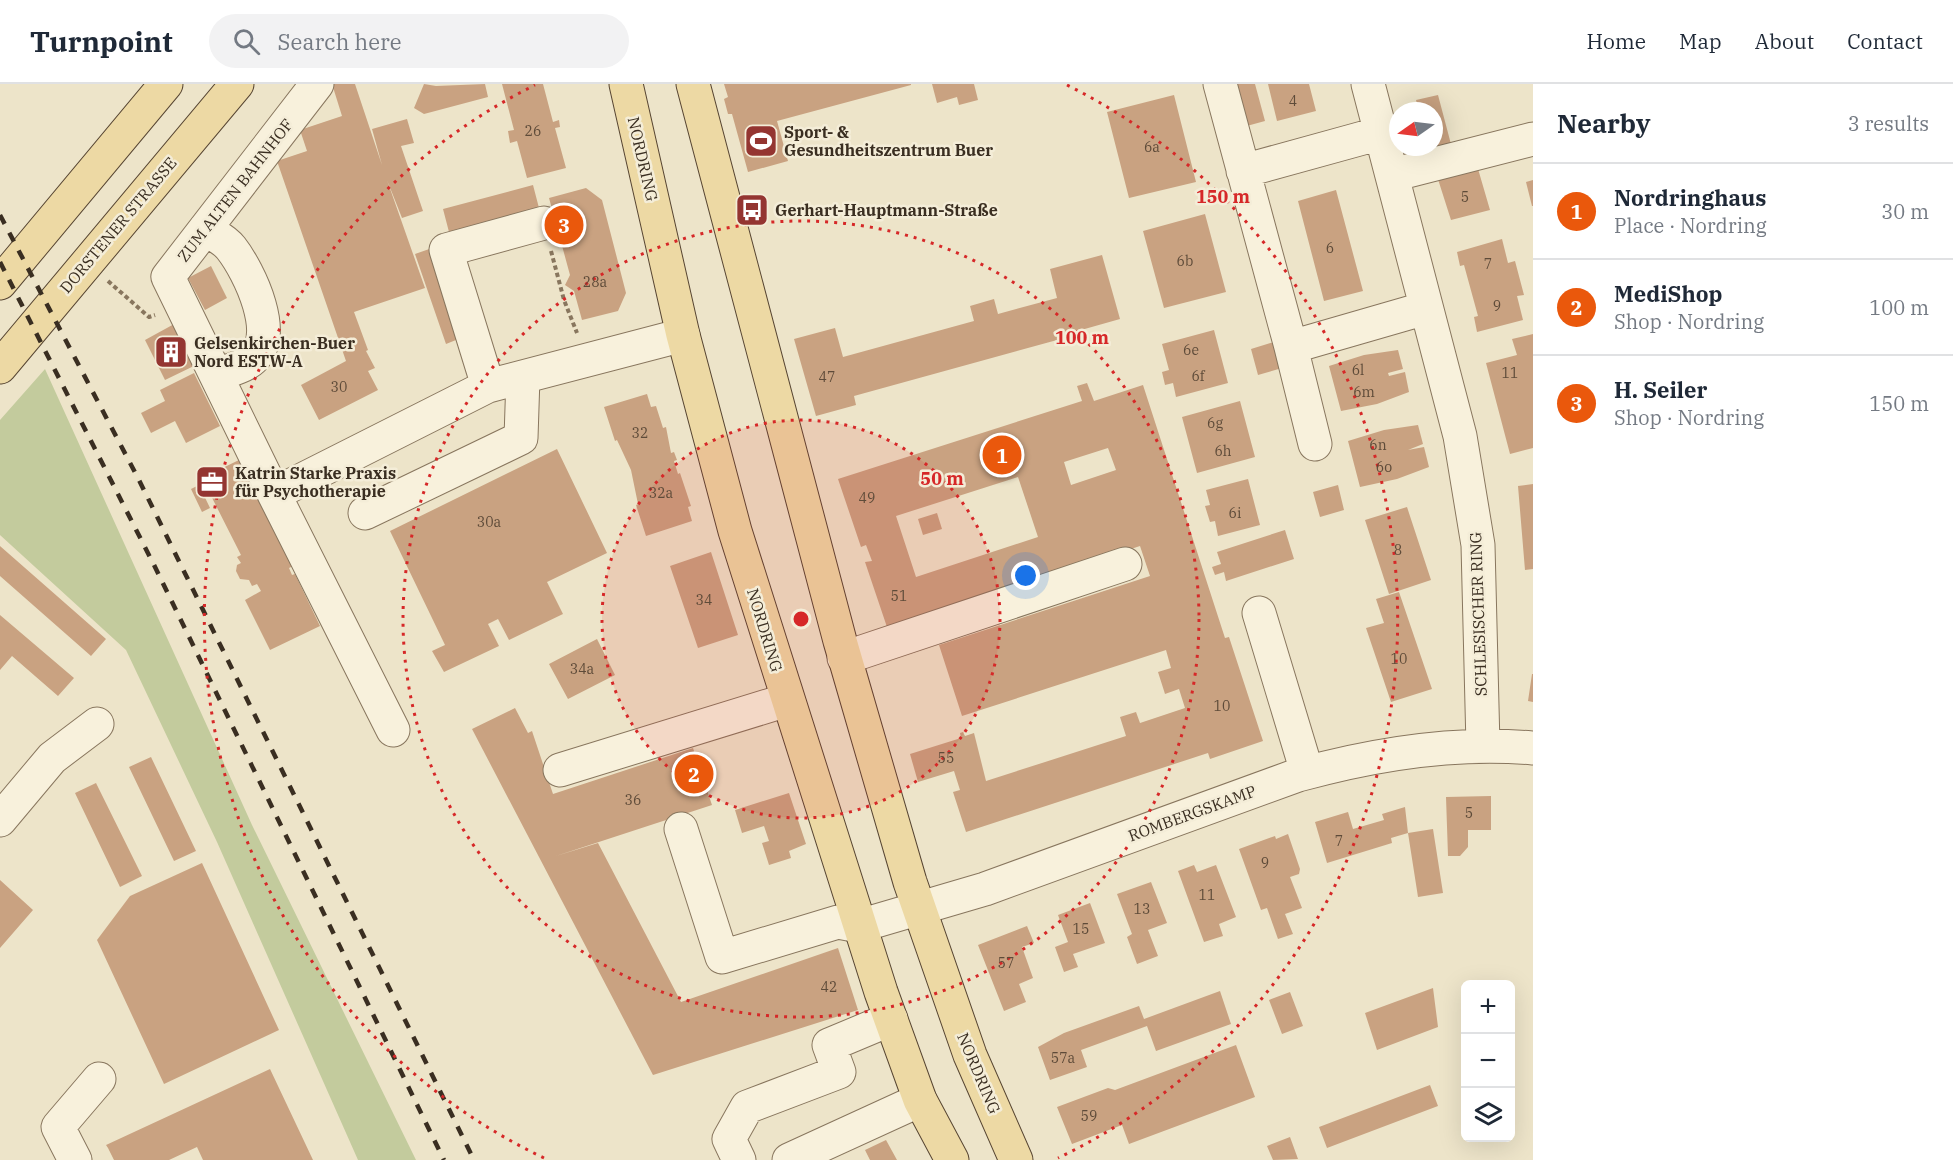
<!DOCTYPE html>
<meta charset="utf-8">
<style>
:root{--surface:#fff;--page:#f2f2f3;--text:#1f2937;--muted:#747a83;--line:#e0e1e3;--accent:#ea580c}
body{margin:0;font-family:"IBM Plex Serif",serif;background:var(--page);color:var(--text)}
.controls{position:absolute;right:18px;bottom:18px;display:grid;overflow:hidden;border-radius:9px;box-shadow:0 6px 24px #0002}
.controls button{width:54px;height:54px;display:grid;place-items:center;padding:0;border:0;border-bottom:2px solid var(--line);background:var(--surface);color:var(--text);font:30px sans-serif}
.compass{position:absolute;left:1389px;top:18px;width:54px;height:54px;border-radius:50%;background:var(--surface);box-shadow:0 6px 24px #0002;rotate:256deg}
.you{position:absolute;left:1026px;top:492px;width:21px;height:21px;margin:-15px;border:4px solid #fff;border-radius:50%;background:#1a73e8;box-shadow:0 0 0 9px #1a73e833}
.badge{display:grid;place-items:center;width:39px;height:39px;border-radius:50%;background:var(--accent);color:#fff;font-size:20px;font-weight:700}
.pin{position:absolute;translate:-50% -50%;border:3px solid #fff;box-shadow:0 2px 6px #0006}
.list{margin:0;padding:0;list-style:none}
h2{display:flex;justify-content:space-between;align-items:center;height:78px;margin:0;padding:0 24px;font-size:26px}
h2 small{font-size:20px;font-weight:400;color:var(--muted)}
.list li{display:grid;grid-template-columns:39px 1fr auto;gap:18px;align-items:center;box-sizing:border-box;height:96px;padding:0 24px;border-top:2px solid var(--line)}
.list b{display:block;font-size:22px;white-space:nowrap}
.list p{margin:0;font-size:20px;white-space:nowrap;color:var(--muted)}
.list em{font-size:20px;font-style:normal;color:var(--muted)}
.icon{flex:none;width:33px;height:33px;fill:none;stroke:currentColor;stroke-width:2;stroke-linecap:round;stroke-linejoin:round}
.map{position:relative;flex:none;width:1533px;height:1076px;overflow:hidden}
header{display:flex;align-items:center;gap:36px;box-sizing:border-box;height:84px;padding:0 30px;background:var(--surface);border-bottom:2px solid var(--line)}
header strong{font-size:28px}
nav{display:flex;gap:33px;margin-inline-start:auto;font-size:21px}
.search{width:420px;height:54px;background:var(--page);display:flex;align-items:center;gap:15px;box-sizing:border-box;padding:0 21px;border-radius:33px;color:var(--muted);font-size:22px}
main{display:flex}
aside{flex:1;background:var(--surface)}
.map>svg:first-child{display:block}
.green{fill:#c3cb9d}
.building{fill:#c9a281;fill-rule:evenodd}
.lines{fill:none;stroke-linecap:round;stroke-linejoin:round}
.minor-casing{stroke:#88765e;stroke-width:35}
.major-casing{stroke:#574532;stroke-width:35}
.path{stroke:#88765e;stroke-width:4;stroke-dasharray:4.5 3;stroke-linecap:butt}
.minor{stroke:#f8f1dc;stroke-width:33}
.major{stroke:#edd9a4;stroke-width:33}
.rail{stroke:#3a2e21;stroke-width:4.5;stroke-dasharray:10 10;stroke-linecap:butt}
.ring{fill:none;stroke:#d62828;stroke-width:3;stroke-dasharray:3 6}
.labels{text-anchor:middle;stroke-width:5;stroke-linejoin:round;paint-order:stroke}
.number-label{font-size:14px;fill:#5e4b39}
.poi-label{font-size:16px;font-weight:bold;fill:#3a2e21;stroke:#f4edd8;text-anchor:start}
.street-label{font-size:16px;fill:#3a2e21;stroke:#f4edd8}
.centre{fill:#d62828;stroke:#f4edd8;stroke-width:3}
.ring-label{font-size:18px;text-anchor:middle;font-weight:bold;fill:#d62828;stroke:#f4edd8;stroke-width:5;stroke-linejoin:round;paint-order:stroke}
</style>
<header>
<strong>Turnpoint</strong>
<div class="search"><svg class="icon" aria-label="search" viewBox="0 0 24 24"><circle cx="10" cy="10" r="6"/><path d="M15 15l6 6"/></svg>Search here</div>
<nav><a>Home</a><a>Map</a><a>About</a><a>Contact</a></nav>
</header>
<main>
<div class="map">
<svg width="1533" height="1076" viewBox="0 0 1533 1076">
<rect width="100%" height="100%" fill="#ede4c9"/>
<path class="green" d="M45,285L252,741L416,1076H358L217,758L126,566L0,451V336Z"/>
<path class="building" d="M332,0H355L382,81L372,45L407,35L414,59L401,62L423,127L402,134L387,96L425,204L354,228L368,266L366,267L375,284L368,287L378,306L319,336L301,301L346,277L277,77L307,67L300,46L342,32Z
M424,0L436,2L485,0L488,13L424,30L414,24Z
M502,0H543L553,38L559,36L560,43L555,44L566,84L527,94L517,57L510,59L508,47L514,46Z
M724,0H911V1L777,37L788,77L748,88L732,30H728L724,15L728,13Z
M932,0H974L978,16L959,21L957,13L937,19Z
M1232,0H1255L1265,37L1243,43Z
M1268,0H1309L1316,27L1277,37Z
M1174,11L1196,98L1129,114L1107,28Z
M1438,11L1452,64L1431,70L1429,63H1434V27H1419L1416,16Z
M1476,78L1490,126L1451,136L1436,89Z
M1533,96V122H1532L1526,98Z
M533,101L539,124L449,148L443,125Z
M586,104L602,116L626,209L618,227L582,236L574,207L565,201L570,191L561,158L552,152L557,143L549,114Z
M1336,106L1363,207L1324,217L1298,117Z
M1205,130L1226,208L1164,224L1143,147Z
M1502,155L1508,179L1515,177L1524,211L1517,212L1523,236L1477,248L1474,233L1478,232L1464,181L1460,182L1457,168Z
M435,163L466,252L446,260L415,170Z
M1102,171L1120,235L1067,250L1068,253L854,312L856,321L816,332L794,255L835,244L843,273L974,237L970,222L994,215L998,230L1057,214L1050,185Z
M211,182L227,214L205,226L188,194Z
M176,239L198,280L165,296L145,256Z
M1214,246L1228,299L1176,313L1173,299L1165,301L1162,288L1169,286L1162,260Z
M1533,250V364L1510,370L1486,279L1517,271L1512,255Z
M1274,258L1282,284L1258,291L1251,265Z
M1398,266L1403,285L1388,289L1389,292L1405,288L1409,308L1377,320L1341,327L1329,282L1364,271Z
M194,289L220,342L186,359L175,337L151,349L141,329L165,317L160,306Z
M1087,299L1094,317L1143,301L1225,554L1229,553L1263,657L1210,675L1208,669L966,748L953,708L960,706L954,687L918,698L910,670L961,654L960,649L963,648L965,652L974,649L986,697L1126,652L1120,633L1136,628L1140,639L1185,624L1179,605L1165,610L1158,588L1171,584L1166,566L962,632L939,561L1150,492L1140,462L888,546L865,478L872,477L866,461L861,463L838,395L1082,317L1077,302ZM1108,364L1116,386L1071,401L1064,378ZM1018,393L1038,453L916,493L896,432Z
M647,310L651,323L656,322L663,344L666,343L671,369L674,368L677,376L674,377L678,390L680,389L691,422L688,423L692,437L646,452L636,421L638,420L631,386L617,356L615,357L604,323Z
M1240,317L1255,373L1197,389L1182,333Z
M1418,341L1423,360L1408,366L1424,363L1429,383L1397,395L1360,403L1348,357L1384,346Z
M557,365L607,469L547,498L563,530L509,556L498,535L488,540L499,562L444,588L432,567L445,561L390,447Z
M239,376L293,482L289,484L292,491L295,490L320,542L270,566L245,516L261,507L257,500L252,502L249,496L240,495L236,487L237,481L241,479L237,473L241,471L202,394Z
M1248,395L1260,441L1218,452L1215,437L1210,438L1205,422L1210,421L1206,406Z
M1533,400V485L1525,486L1518,402Z
M199,401L210,424L202,428L191,405Z
M1338,401L1344,426L1320,433L1313,408Z
M1407,423L1431,496L1389,510L1365,436Z
M937,429L942,445L923,451L918,435Z
M1285,446L1294,475L1226,497L1224,488L1215,491L1212,483L1221,480L1217,468Z
M0,462L106,555L91,572L0,492Z
M711,468L738,551L698,564L670,482Z
M1399,508L1432,605L1391,618L1366,544L1384,539L1376,515Z
M0,531L74,594L58,612L12,572L0,586Z
M597,555L615,591L568,615L549,580Z
M1532,590H1533V618L1528,617Z
M515,624L528,649L532,647L553,710L693,664L712,721L556,772L598,759L681,918L838,864L858,926L653,991L472,645Z
M151,673L196,767L174,777L129,683Z
M96,699L142,792L120,803L75,709Z
M789,709L806,760L789,767L791,774L769,781L762,759L769,757L764,742L742,749L735,726Z
M1491,712V746H1468V763L1460,772H1448L1446,713Z
M1405,723L1408,749L1391,754L1392,759L1327,779L1315,738L1348,728L1353,745L1384,736L1382,730Z
M1433,745L1443,809L1418,813L1408,749Z
M1288,750L1300,785L1299,790L1290,793L1302,824L1285,830L1293,850L1278,855L1267,824L1261,826L1239,765L1275,752L1276,755Z
M202,779L279,946L164,1000L97,856L130,812Z
M1194,781L1197,788L1216,781L1236,833L1219,840L1223,852L1204,858L1178,787Z
M0,796L33,826L0,864Z
M1151,798L1167,839L1148,846L1158,872L1137,880L1127,853L1132,850L1117,810Z
M1090,819L1105,859L1073,870L1078,883L1064,888L1055,863L1068,858L1058,831Z
M1027,842L1034,859L1022,863L1033,894L1019,900L1026,918L1004,927L978,861Z
M1433,904L1438,943L1377,966L1365,929Z
M1220,907L1231,940L1156,967L1147,942L1081,966L1087,983L1050,996L1038,963L1064,949L1139,922L1144,935Z
M1290,908L1303,942L1282,950L1269,916Z
M1236,961L1255,1013L1129,1060L1122,1041L1072,1060L1057,1023L1108,1004L1115,1006Z
M270,985L313,1076H203L197,1063L169,1076H114L108,1064L106,1061Z
M1430,1001L1438,1022L1327,1064L1319,1043Z
M1290,1053L1298,1075L1273,1076L1267,1062Z
M886,1056L897,1076H870L865,1066Z"/>
<g class="lines">
<g class="minor-casing">
<path id="minor" d="M1220,0L1291,263L1426,224
M1368,0L1460,352L1478,461L1483,662
M1243,87L1381,49
M1392,91L1533,55
M205,145C213,150 225,156 231,164C249,187 282,254 250,277C241,284 227,287 216,291
M1291,263L1315,360
M488,302L446,166L544,139
M274,410L168,193L317,0
M365,429L521,354L523,293
M1259,529L1307,688
M844,574L1125,480
M393,646L274,410L488,302L683,251
M560,686L787,616
M0,736L52,674L97,640
M681,745L722,873L838,838L859,842L985,805L1298,691C1374,670 1454,657 1533,664
M75,1076L58,1043L99,995
M739,1076L729,1055L747,1023L839,988L829,961L891,935
M789,1076L920,1016"/>
</g>
<g class="major-casing">
<path id="major" d="M626,0L683,251L735,447L881,908L920,1016L952,1076
M693,0L840,557L910,798L970,971L1016,1076
M0,199L166,0
M0,283L237,0"/>
</g>
<path class="path" d="M551,167L564,216L577,249
M108,197L149,233L155,231"/>
<use href="#minor" class="minor"/>
<use href="#major" class="major"/>
<path class="rail" d="M0,131L139,396L474,1076
M0,178L154,481L444,1076"/>
</g>
<circle cx="801" cy="535" r="199" fill="#d62828" fill-opacity=".12"/>
<g class="ring">
<circle cx="801" cy="535" r="199"/>
<circle cx="801" cy="535" r="398"/>
<path d="M544 1074A597 597 0 0 1 535 1M1067 1A597 597 0 0 1 1058 1074"/>
</g>
<defs>
<g id="stadium-square" transform="scale(1.725)"><rect x="-9" y="-9" width="18" height="18" rx="4" fill="#943531" stroke="#f4edd8"/><path d="M0-5a6.5 5 0 1 0 0 10a6.5 5 0 1 0 0-10ZM-3.5-1.8h7v3.6h-7Z" fill="#fff"/></g>
<g id="bus-square" transform="scale(1.725)"><rect x="-9" y="-9" width="18" height="18" rx="4" fill="#943531" stroke="#f4edd8"/><path d="M-5-6H5V4H4V6H2V4H-2V6H-4V4H-5ZM-3.5-4V0h7V-4ZM-3.5 1.2v1.5H-2V1.2ZM2 1.2v1.5H3.5V1.2Z" fill="#fff"/></g>
<g id="building-square" transform="scale(1.725)"><rect x="-9" y="-9" width="18" height="18" rx="4" fill="#943531" stroke="#f4edd8"/><path d="M-4-6H4V6H1V3H-1V6H-4ZM-2.5-4.3h1.7v1.8h-1.7ZM.8-4.3h1.7v1.8H.8ZM-2.5-1h1.7V.8h-1.7ZM.8-1h1.7V.8H.8Z" fill="#fff"/></g>
<g id="office-square" transform="scale(1.725)"><rect x="-9" y="-9" width="18" height="18" rx="4" fill="#943531" stroke="#f4edd8"/><path d="M-6-3h4V-5.5h4V-3h4V5H-6ZM-1-4.5V-3h2v-1.5ZM-6 0V1H6V0Z" fill="#fff"/></g>
</defs>
<g fill-rule="evenodd">
<use href="#stadium-square" x="761" y="57"/>
<use href="#bus-square" x="752" y="126"/>
<use href="#building-square" x="171" y="268"/>
<use href="#office-square" x="212" y="398"/>
</g>
<g class="labels">
<g class="number-label">
<text x="1293" y="22">4</text>
<text x="533" y="52">26</text>
<text x="1152" y="68">6a</text>
<text x="1465" y="118">5</text>
<text x="1330" y="169">6</text>
<text x="1185" y="182">6b</text>
<text x="1488" y="185">7</text>
<text x="595" y="203">28a</text>
<text x="1497" y="227">9</text>
<text x="1191" y="271">6e</text>
<text x="1358" y="291">6l</text>
<text x="1510" y="294">11</text>
<text x="1198" y="297">6f</text>
<text x="827" y="298">47</text>
<text x="339" y="308">30</text>
<text x="1364" y="313">6m</text>
<text x="1215" y="344">6g</text>
<text x="640" y="354">32</text>
<text x="1378" y="366">6n</text>
<text x="1223" y="372">6h</text>
<text x="1384" y="388">6o</text>
<text x="661" y="414">32a</text>
<text x="867" y="419">49</text>
<text x="1235" y="434">6i</text>
<text x="489" y="443">30a</text>
<text x="1398" y="471">8</text>
<text x="899" y="517">51</text>
<text x="704" y="521">34</text>
<text x="1399" y="580">10</text>
<text x="582" y="590">34a</text>
<text x="1222" y="627">10</text>
<text x="946" y="679">55</text>
<text x="633" y="721">36</text>
<text x="1469" y="734">5</text>
<text x="1339" y="762">7</text>
<text x="1265" y="784">9</text>
<text x="1207" y="816">11</text>
<text x="1142" y="830">13</text>
<text x="1081" y="850">15</text>
<text x="1006" y="884">57</text>
<text x="829" y="908">42</text>
<text x="1063" y="979">57a</text>
<text x="1089" y="1037">59</text>
</g>
<g class="poi-label">
<text x="784" y="54">Sport- &amp;<tspan x="784" dy="18">Gesundheitszentrum Buer</tspan></text>
<text x="775" y="132">Gerhart-Hauptmann-Straße</text>
<text x="194" y="265">Gelsenkirchen-Buer<tspan x="194" dy="18">Nord ESTW-A</tspan></text>
<text x="235" y="395">Katrin Starke Praxis<tspan x="235" dy="18">für Psychotherapie</tspan></text>
</g>
<g class="street-label">
<text transform="translate(643 75) rotate(77)" y="6">NORDRING</text>
<text transform="translate(235 106) rotate(-52)" y="6">ZUM ALTEN BAHNHOF</text>
<text transform="translate(118 141) rotate(-50)" y="6">DORSTENER STRASSE</text>
<text transform="translate(1478 530) rotate(-92)" y="6">SCHLESISCHER RING</text>
<text transform="translate(765 546) rotate(73)" y="6">NORDRING</text>
<text transform="translate(1192 729) rotate(-20)" y="6">ROMBERGSKAMP</text>
<text transform="translate(979 989) rotate(67)" y="6">NORDRING</text>
</g>
</g>
<circle cx="801" cy="535" r="9" class="centre"/>
<g class="ring-label">
<text x="1223" y="119">150 m</text>
<text x="1082" y="260">100 m</text>
<text x="942" y="401">50 m</text>
</g>
</svg>
<div class="controls">
<button>+</button>
<button>−</button>
<button><svg class="icon" aria-label="layers" viewBox="0 0 24 24"><path d="M12 4l9 5-9 5-9-5zM3 14l9 5 9-5"/></svg></button>
</div>
<svg class="compass" viewBox="-18 -18 36 36"><path d="M0-13l5 13h-10z" fill="#e53935"/><path d="M0 13l5-13h-10z" fill="#747a83"/></svg>
<div class="you"></div>
<div class="pin badge" style="left:1002px;top:371px">1</div>
<div class="pin badge" style="left:694px;top:690px">2</div>
<div class="pin badge" style="left:564px;top:141px">3</div>
</div>
<aside>
<h2>Nearby<small>3 results</small></h2>
<ul class="list">
<li><span class="badge">1</span><div><b>Nordringhaus</b><p>Place · Nordring</p></div><em>30 m</em></li>
<li><span class="badge">2</span><div><b>MediShop</b><p>Shop · Nordring</p></div><em>100 m</em></li>
<li><span class="badge">3</span><div><b>H. Seiler</b><p>Shop · Nordring</p></div><em>150 m</em></li>
</ul>
</aside>
</main>
